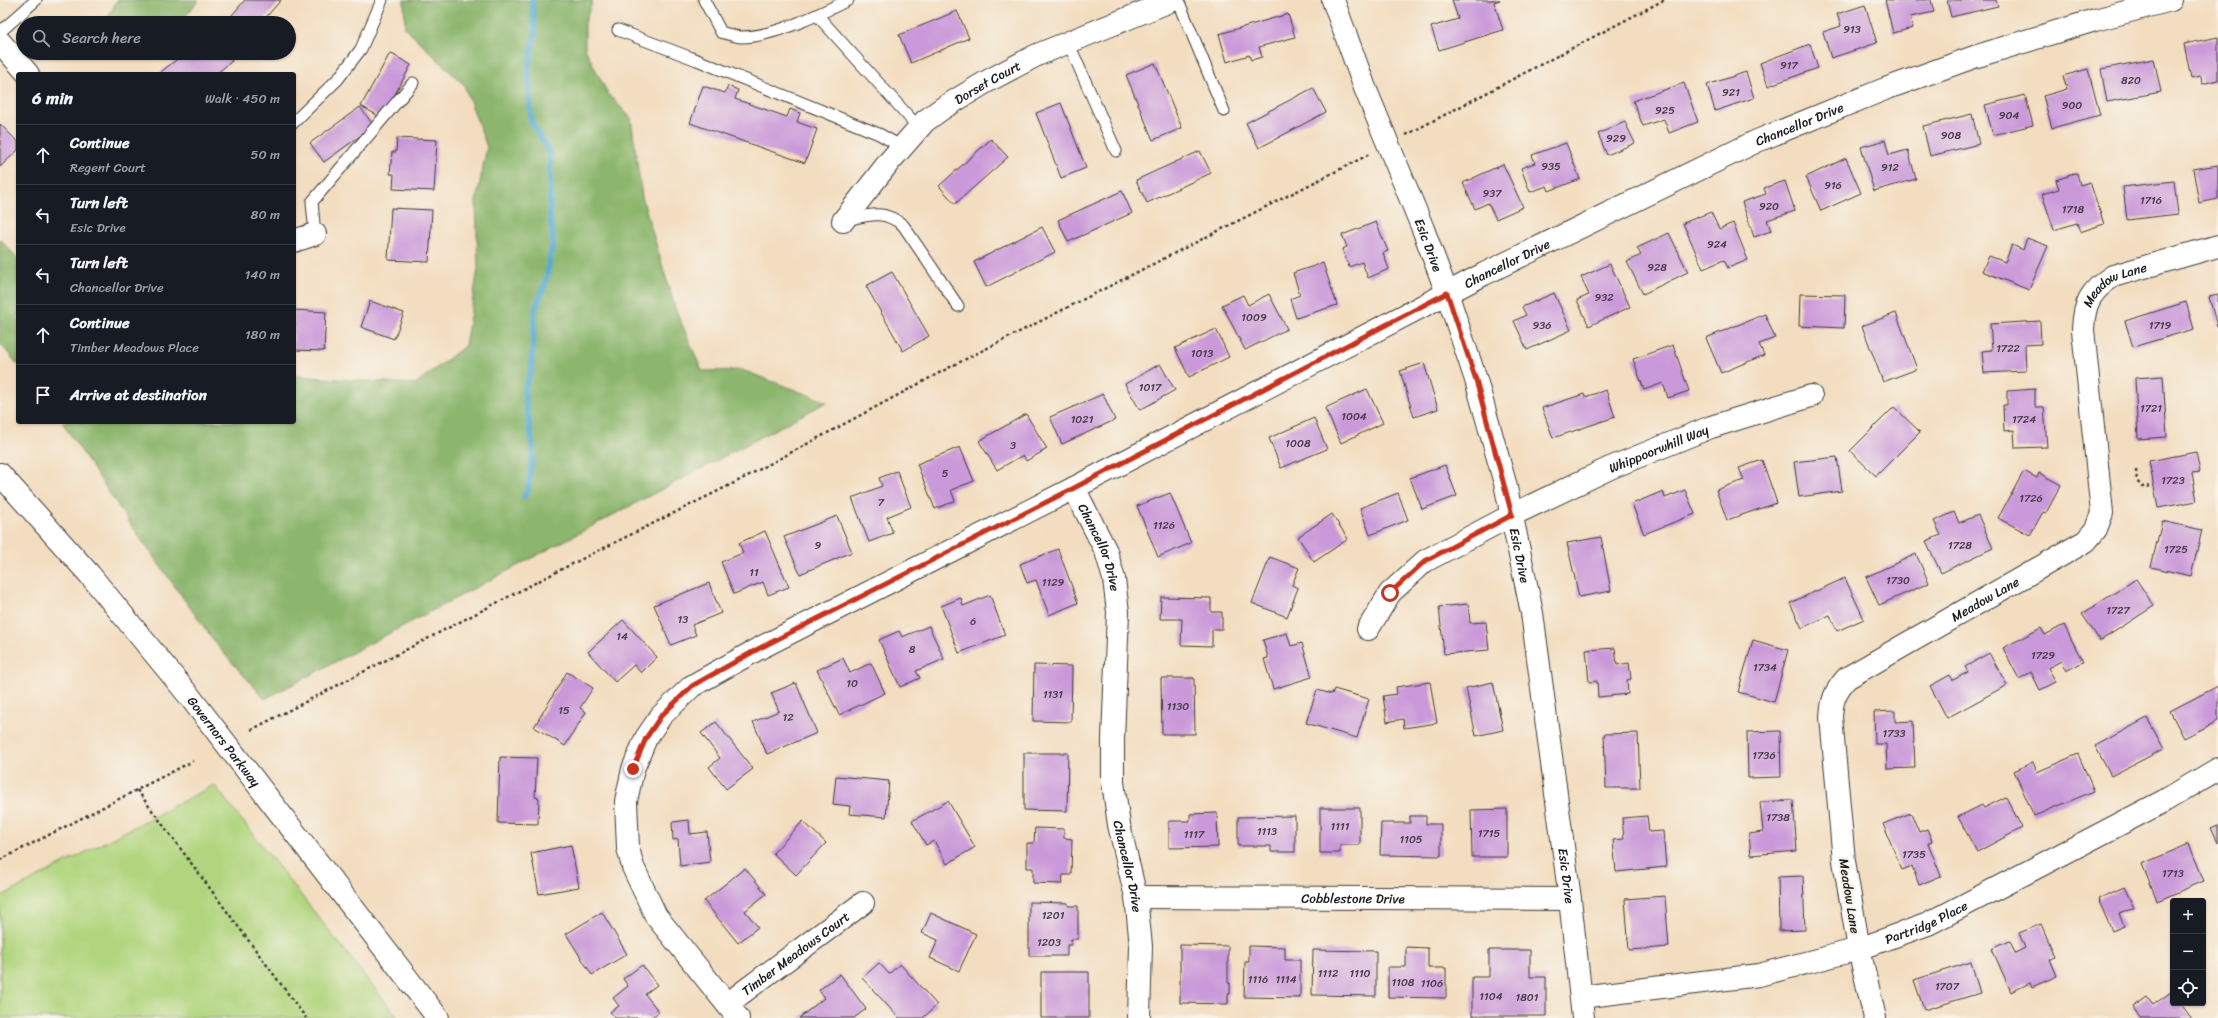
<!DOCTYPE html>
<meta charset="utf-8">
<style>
:root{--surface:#171b24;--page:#242831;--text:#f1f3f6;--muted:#9ea1a6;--line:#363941}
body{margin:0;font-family:Sriracha,sans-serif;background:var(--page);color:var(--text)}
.controls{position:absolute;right:12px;bottom:12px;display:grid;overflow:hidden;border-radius:4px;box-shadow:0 1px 3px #0004}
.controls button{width:36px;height:36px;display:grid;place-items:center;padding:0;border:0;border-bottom:1px solid var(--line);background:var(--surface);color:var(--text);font:20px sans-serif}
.stop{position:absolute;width:12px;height:12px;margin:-9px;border:3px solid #c8321e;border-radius:50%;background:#fff}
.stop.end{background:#c8321e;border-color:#fff;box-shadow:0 1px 4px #0008}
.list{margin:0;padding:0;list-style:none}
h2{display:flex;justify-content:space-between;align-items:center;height:52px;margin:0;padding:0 16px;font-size:17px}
h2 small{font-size:13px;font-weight:400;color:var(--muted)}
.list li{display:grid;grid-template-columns:26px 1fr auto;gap:12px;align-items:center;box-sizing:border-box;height:60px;padding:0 16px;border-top:1px solid var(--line)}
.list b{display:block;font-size:15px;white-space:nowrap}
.list p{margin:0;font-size:13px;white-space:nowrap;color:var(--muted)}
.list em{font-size:13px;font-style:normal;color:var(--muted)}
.icon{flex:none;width:22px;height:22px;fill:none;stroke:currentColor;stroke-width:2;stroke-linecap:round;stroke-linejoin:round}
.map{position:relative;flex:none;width:2218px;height:1018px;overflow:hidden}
.search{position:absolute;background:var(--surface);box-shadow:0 1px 3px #0004;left:16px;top:16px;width:280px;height:44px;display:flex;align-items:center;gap:10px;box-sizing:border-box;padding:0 14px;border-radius:22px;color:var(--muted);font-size:15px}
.panel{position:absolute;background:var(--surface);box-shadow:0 1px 3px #0004;left:16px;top:72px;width:280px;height:352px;border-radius:4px}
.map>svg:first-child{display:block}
.green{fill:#b1d57e;stroke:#66784d}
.forest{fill:#8cb66d;stroke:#546944}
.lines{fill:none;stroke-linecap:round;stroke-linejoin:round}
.stream{stroke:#57abd2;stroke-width:6}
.building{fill:#ca99d9}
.lane-casing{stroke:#3c3935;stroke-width:13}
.street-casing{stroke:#3c3935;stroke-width:24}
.secondary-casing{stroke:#3c3935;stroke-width:24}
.primary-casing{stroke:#3c3935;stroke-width:24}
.path{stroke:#3c3935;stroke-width:2.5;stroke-dasharray:3 3;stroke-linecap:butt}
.lane{stroke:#fff;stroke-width:11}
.street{stroke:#fff;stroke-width:22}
.secondary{stroke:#fff;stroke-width:22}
.primary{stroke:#fff;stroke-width:22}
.route{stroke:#c8321e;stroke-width:5}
.labels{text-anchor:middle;stroke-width:4;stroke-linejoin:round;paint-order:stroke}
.number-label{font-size:11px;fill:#483b4b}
.street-label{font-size:13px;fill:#1c1c1c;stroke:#f7f3e8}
</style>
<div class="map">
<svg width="2218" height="1018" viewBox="0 0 2218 1018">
<rect width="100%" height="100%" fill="#f7f3e8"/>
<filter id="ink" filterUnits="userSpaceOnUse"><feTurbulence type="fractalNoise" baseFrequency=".025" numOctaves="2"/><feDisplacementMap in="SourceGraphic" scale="8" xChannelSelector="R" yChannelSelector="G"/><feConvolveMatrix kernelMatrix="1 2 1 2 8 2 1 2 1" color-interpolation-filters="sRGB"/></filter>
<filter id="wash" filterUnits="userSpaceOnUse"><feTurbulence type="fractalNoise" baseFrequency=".012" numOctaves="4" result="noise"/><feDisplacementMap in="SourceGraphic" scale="16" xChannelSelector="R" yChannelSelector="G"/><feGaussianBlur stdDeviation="0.9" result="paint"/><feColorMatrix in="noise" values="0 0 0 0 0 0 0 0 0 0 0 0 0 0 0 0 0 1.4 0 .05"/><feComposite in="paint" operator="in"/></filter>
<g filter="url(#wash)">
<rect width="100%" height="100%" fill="#f3ddc0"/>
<path class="green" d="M214,785L398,1018H0V897Z"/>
<path class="forest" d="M117,0H199L180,23H105Z
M404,0H593L585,22V49L608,94L631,118L642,197L675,308L702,371L742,370L827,402L265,699L220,649L135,531L62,422H294V376L415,384L465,346L478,269L476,201L487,147L464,85L405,28Z
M0,239L18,259V365L0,343Z"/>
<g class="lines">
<path class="stream" d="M524,496L528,490L533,450L524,390L531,372L535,310L546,281L553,241L550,215V154L531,121L528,70L535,33L532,0"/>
</g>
<g id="blocks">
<path class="building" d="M245,0H281L261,23H227L226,22Z
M1452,0H1500L1494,2L1503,30L1439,50L1431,27L1458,19Z
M1885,0H1931L1934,12L1910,17L1913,28L1893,33Z
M1947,0H1996L1998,6L1951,17Z
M1865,5L1877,43L1831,58L1823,32L1841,26L1837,14Z
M957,11L969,38L911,63L899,35Z
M1288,14L1295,37L1259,47L1262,57L1251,60L1249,55L1227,62L1219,34Z
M2218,37V80L2202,84L2201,76L2191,78L2184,44Z
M1810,44L1818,68L1768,86L1760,63Z
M185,53H226L232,61L216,74H158Z
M390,53L411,65L382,118L361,106Z
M2154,59L2161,92L2107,102L2101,69Z
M1155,63L1182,128L1153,140L1126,75Z
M2088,69L2100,115L2052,128L2043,96L2067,89L2063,76Z
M1746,72L1754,98L1715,111L1707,85Z
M1684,83L1698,122L1669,133L1664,119L1643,126L1633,101Z
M703,86L725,93L728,86L738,90L735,99L787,117L790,109L800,113L797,122L817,129L805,163L690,123Z
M1313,88L1326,112L1259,148L1246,123Z
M2025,95L2033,125L1993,135L1985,105Z
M1061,103L1086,168L1061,178L1036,113Z
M360,107L374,126L324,162L310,143Z
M1972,114L1979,144L1930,156L1923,126Z
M1625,122L1635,143L1607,155L1598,134Z
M0,124L18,142V150L0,167Z
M397,138L437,140L434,191L393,189L394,174H390L392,152H396Z
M991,139L1008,157L955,204L939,186Z
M1885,140L1889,155L1908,150L1916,179L1874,191L1861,147Z
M1566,143L1580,179L1549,191L1547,186L1530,192L1521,168L1535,163L1532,155Z
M1200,151L1211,173L1147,203L1136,180Z
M1846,158L1861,193L1821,211L1806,177Z
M1503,164L1523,207L1496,219L1488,203L1475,209L1463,183Z
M2218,165V199L2199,203L2193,169Z
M2077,173L2080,185L2090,182L2104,224L2080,232L2077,223L2054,230L2042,194L2059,189L2056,180Z
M1785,181L1795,211L1767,220L1771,231L1754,237L1742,202L1766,194L1764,188Z
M2174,181L2178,214L2127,220L2123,187Z
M1122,191L1132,213L1068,242L1058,220Z
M391,208L432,210L429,262L388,260Z
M1711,212L1719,229L1733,223L1748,260L1728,268L1724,260L1703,269L1683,223Z
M1376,222L1388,251L1383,253L1389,269L1368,278L1362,262L1349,267L1342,249L1347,247L1342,235Z
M1042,227L1055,252L986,287L974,262Z
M1669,233L1688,272L1643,294L1627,262L1641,255L1637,248Z
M2027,238L2048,246L2029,290L1982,271L1989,256L2005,262L2012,245L2023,250Z
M1323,263L1337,305L1296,318L1290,299L1300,295L1293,273Z
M1610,264L1630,307L1589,326L1577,300L1589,295L1581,277Z
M892,272L929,336L903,351L866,286Z
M1554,293L1571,330L1527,350L1514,321L1526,315L1522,307Z
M1269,294L1287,329L1245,350L1222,305L1243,295L1248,305Z
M1800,294L1845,295L1844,328L1799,326Z
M2218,295V326H2217L2209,297Z
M370,301L404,313L394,339L361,327Z
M2186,302L2194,329L2133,347L2125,321Z
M294,310L326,312L324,351L294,350Z
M1896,313L1917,369L1883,382L1862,326Z
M1765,314L1775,338L1759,344L1764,355L1721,373L1706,338Z
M2040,321L2041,344L2025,345L2026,371L1984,373L1982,351L1992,350L1990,324Z
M1216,329L1229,357L1189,377L1175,348Z
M1673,345L1689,391L1668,398L1663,383L1644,390L1633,359Z
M1424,363L1438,409L1414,417L1400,371Z
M1160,364L1175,390L1140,410L1125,384Z
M2163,376L2167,437L2138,439L2135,378Z
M1367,389L1383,423L1341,443L1325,408Z
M2035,389V407H2044L2047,447L2015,448L2014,430L2004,431L2003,405H2007V391Z
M1606,390L1615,417L1553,438L1542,408L1584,394L1585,397Z
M1103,394L1115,420L1062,444L1050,417Z
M1894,407L1920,432L1876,476L1850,451Z
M1026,414L1047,449L1026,461L1023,455L997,470L979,441Z
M1314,418L1327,449L1281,468L1269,438Z
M960,447L974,481L951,490L955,501L935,509L917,464Z
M2196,452L2200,472L2192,473L2197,501L2158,508L2149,461Z
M1837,457L1842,491L1799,497L1794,462Z
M1762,460L1777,503L1727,520L1716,490L1744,480L1739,468Z
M1445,465L1457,496L1422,509L1410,478Z
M897,471L911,507L887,517L893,533L869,542L852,498L882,486L879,478Z
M2024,471L2037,478L2039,473L2061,485L2046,513L2043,512L2030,535L1998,518Z
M1685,490L1695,514L1644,534L1632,504L1663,491L1665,498Z
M1170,493L1191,543L1158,557L1137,506Z
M1398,493L1408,520L1370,535L1360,508Z
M1954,512L1959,523L1978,515L1993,548L1941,573L1926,541L1941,535L1934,521Z
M1332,514L1348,539L1314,562L1298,537Z
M837,516L852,552L800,574L784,537Z
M2162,521L2202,530L2191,576L2151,567Z
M765,531L789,587L768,595L763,582L734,594L721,562L743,553L739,543Z
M1601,537L1611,591L1579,597L1567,543Z
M1058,549L1078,603L1049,615L1036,580L1027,583L1020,564Z
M1916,554L1929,583L1879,605L1866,577Z
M1270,557L1299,568L1292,585L1298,588L1287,617L1252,603Z
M1845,578L1864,619L1837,631L1830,615L1802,628L1790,603Z
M2136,579L2154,606L2100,641L2082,614Z
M709,583L721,613L692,625L696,635L671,645L654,605Z
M990,595L1005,635L959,653L941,606L961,598L963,606Z
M1161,597L1211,598V612H1222V629H1212V646L1181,645L1182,619H1160Z
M1468,604L1470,623L1486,622L1489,650L1444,654L1439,607Z
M623,620L657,657L641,673L634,665L615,682L588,652Z
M2064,625L2083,662L2066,671L2061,661L2048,668L2056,682L2040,690L2031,672L2019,679L2003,648L2041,628L2045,635Z
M929,626L944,659L916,671L920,678L900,687L879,640L899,631L902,637Z
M1287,633L1291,646L1302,643L1312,677L1273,689L1264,659L1268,658L1263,640Z
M1753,640L1788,650L1774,702L1738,692Z
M1615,648L1617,665L1629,663L1631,679L1627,680L1628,694L1598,697L1597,681L1589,682L1586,650Z
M1989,653L2007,685L1947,718L1930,686L1950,675L1953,680L1968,672L1965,667Z
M843,658L850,673L871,663L885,693L839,715L817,670Z
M1034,665L1072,666L1071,722L1033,721Z
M567,672L593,688L580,708L586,712L565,746L534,727Z
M1161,678H1194L1195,734H1162Z
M1430,682L1437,723L1404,728L1403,719L1387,722L1383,696L1397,694L1396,687Z
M1493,682L1503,730L1476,736L1466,688Z
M796,683L817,733L767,754L753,722L779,711L771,693Z
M2218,686V721L2184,738L2170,711Z
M1334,689L1369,699L1357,738L1306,723L1317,690L1332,694Z
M1895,711V722L1913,721L1915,768L1887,769L1886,744H1875L1874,712Z
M2147,718L2164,749L2111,776L2095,746Z
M716,722L753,769L726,789L709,767L720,758L701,733Z
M1780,731L1781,777L1748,778L1747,732Z
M1638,733L1640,788H1606L1604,734Z
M1024,753H1068L1067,811L1024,810Z
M2078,754L2094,791L2034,816L2014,771L2033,762L2037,772Z
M500,757L537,758L535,797L539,798L538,824L498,823Z
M836,776L889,781L886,817L849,814L850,806L833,804Z
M2006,797L2022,828L1977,852L1958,817L1982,805L1984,808Z
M1793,800L1797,851L1751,855L1749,834L1763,832L1760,802Z
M948,801L975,847L947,864L934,841L926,845L912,821Z
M1320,808H1360V845H1340V853H1320Z
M1507,809V857H1472L1471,810Z
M1217,813L1218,847L1169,848V821H1190V814Z
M1911,813L1919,832L1927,829L1932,841L1928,843L1941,876L1919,885L1912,866L1902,870L1883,824Z
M1295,816V852H1271V846H1238V817Z
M1410,816H1426V824H1441V856L1380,855L1381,823H1410Z
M1647,816L1649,832L1663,831L1666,867L1616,872L1613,840L1624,839L1622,818Z
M689,820L690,834L707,832L710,862L680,866L678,839L673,840L672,822Z
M803,821L826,843L796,875L773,853Z
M2218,825V843L2211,828Z
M1035,828L1064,829V838L1072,839L1071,875H1063L1062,884L1033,883V868H1027V843H1034Z
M2189,844L2204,881L2157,901L2142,864Z
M571,845L579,887L539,894L531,853Z
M745,868L766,894L745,911L758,927L738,943L704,901Z
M1803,876L1805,930L1779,931L1778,877Z
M2124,887L2134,908L2119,914L2124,926L2112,931L2098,899Z
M1665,896L1669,947L1629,950L1625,899Z
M1029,902L1068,903V906H1078V939H1071V945H1067V956H1029Z
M602,912L627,954L592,975L566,934Z
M931,913L976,934L959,971L930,958L938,940L922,933Z
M2041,924L2055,956L2050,959L2057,976L2032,987L2030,983L2011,992L1992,949L2010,941L2015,953L2025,948L2019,933Z
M1180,945L1228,946V983H1230V994H1228V1004L1180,1003Z
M1249,946L1285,947V960H1300V998L1244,997L1245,962H1249Z
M1406,947L1428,948V968H1446V998L1388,997V967H1406Z
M1313,950L1376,951V996L1312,995Z
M1489,950H1530V977H1546V1016H1472V977H1489Z
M1971,962L1980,993L1924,1010L1914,980Z
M879,963L889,974L900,964L937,1005L923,1018H899L862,978Z
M642,965L657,985L645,994L659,1012L650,1018H615L610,1012L619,1006L613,998L628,986L623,979Z
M1041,972H1089V1018H1041Z
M840,974L866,1009L854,1018H799L824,998L819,990Z
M2171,992L2173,1003H2180L2191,1018H2140L2133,1007L2147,997L2153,1005Z"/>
</g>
</g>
<g filter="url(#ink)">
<use href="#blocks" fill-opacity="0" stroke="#3c3935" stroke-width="1"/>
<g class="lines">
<g class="lane-casing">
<path id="lane" d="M704,0L721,32C728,34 735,37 742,37C773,37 820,14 848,0
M1178,0L1224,111
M817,15L919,128
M618,30L697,60L879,134L902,147
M0,32L36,0
M1068,42L1116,151
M294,122L338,79L361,49L382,0
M845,220C870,215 882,209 903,225L958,306
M315,234L312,202L413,83"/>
</g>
<g class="street-casing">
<g id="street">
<path d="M0,42L28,74"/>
<path id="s1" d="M843,221L889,162L925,121L943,108L986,82L1037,55L1173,0"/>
<path d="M294,241L315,234"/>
<path id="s2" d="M1074,488L1106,551L1114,579L1118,612L1113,739V782L1119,825L1136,897L1141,946L1139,1018"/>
<path id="s3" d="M1368,629L1390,593L1425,561L1512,515L1610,468L1711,427L1811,396"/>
<path id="s4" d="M1136,897L1570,899"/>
<path id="s5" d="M1581,997L1759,975L1859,949L1928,924L2164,801L2218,769"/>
<path id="s6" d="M727,1004L863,903"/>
<path id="s7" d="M738,1018L656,916L633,867L628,848L626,801L633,769L646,738L661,716L692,686L758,649L1074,488L1484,274L1757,141L1885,89L1974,57L2095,20L2171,0"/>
<path id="s8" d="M1875,1018L1859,949L1844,861L1831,717C1832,700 1835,691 1847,678L2086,541L2096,529L2102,513L2083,330C2084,303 2090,291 2113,276L2218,246"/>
</g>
</g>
<g class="secondary-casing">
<g id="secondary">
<path id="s9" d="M1333,0L1365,88L1423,229L1447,293L1476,380L1505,483L1532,613L1570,899L1583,1018"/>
</g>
</g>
<g class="primary-casing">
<g id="primary">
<path id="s10" d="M0,474L90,575L190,697L438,1018"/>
</g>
</g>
<path class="path" d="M1406,135L1664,0
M2136,470L2137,481L2142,487L2153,486
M251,730L564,568L738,481L954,365L1370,154
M137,790L306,1018
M0,860L193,761"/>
<use href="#lane" class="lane"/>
<use href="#street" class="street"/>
<use href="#secondary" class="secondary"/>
<use href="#primary" class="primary"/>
</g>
</g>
<g class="lines" filter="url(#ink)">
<path class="route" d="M633,769L646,738L661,716L692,686L758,649L1074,488L1447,293L1476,380L1512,515L1425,561L1390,593"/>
</g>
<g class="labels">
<g class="number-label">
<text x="1852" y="33">913</text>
<text x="1789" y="69">917</text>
<text x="2131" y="84">820</text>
<text x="1731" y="96">921</text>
<text x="2072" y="109">900</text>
<text x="1665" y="114">925</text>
<text x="2009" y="119">904</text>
<text x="1951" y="139">908</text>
<text x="1616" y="142">929</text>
<text x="1551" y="170">935</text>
<text x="1890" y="171">912</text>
<text x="1833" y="189">916</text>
<text x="1492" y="197">937</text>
<text x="2151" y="204">1716</text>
<text x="1769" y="210">920</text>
<text x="2073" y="213">1718</text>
<text x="1717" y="248">924</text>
<text x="1657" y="271">928</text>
<text x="1604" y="301">932</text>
<text x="1254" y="321">1009</text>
<text x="1542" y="329">936</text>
<text x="2160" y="329">1719</text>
<text x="2008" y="352">1722</text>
<text x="1202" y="357">1013</text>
<text x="1150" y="391">1017</text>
<text x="2151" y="412">1721</text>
<text x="1354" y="420">1004</text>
<text x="1082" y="423">1021</text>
<text x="2024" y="423">1724</text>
<text x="1298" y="447">1008</text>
<text x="1013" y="449">3</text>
<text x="945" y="477">5</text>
<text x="2173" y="484">1723</text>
<text x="2031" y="502">1726</text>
<text x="881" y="506">7</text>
<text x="1164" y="529">1126</text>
<text x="818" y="549">9</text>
<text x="1960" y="549">1728</text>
<text x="2176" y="553">1725</text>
<text x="754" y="576">11</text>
<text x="1898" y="584">1730</text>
<text x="1053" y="586">1129</text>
<text x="2118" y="614">1727</text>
<text x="683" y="623">13</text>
<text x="973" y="625">6</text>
<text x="622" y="640">14</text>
<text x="912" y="653">8</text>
<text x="2043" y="659">1729</text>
<text x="1765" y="671">1734</text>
<text x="852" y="687">10</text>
<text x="1053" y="698">1131</text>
<text x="1178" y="710">1130</text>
<text x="564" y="714">15</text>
<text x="788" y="721">12</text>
<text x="1894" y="737">1733</text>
<text x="1764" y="759">1736</text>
<text x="1778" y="821">1738</text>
<text x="1340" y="830">1111</text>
<text x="1267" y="835">1113</text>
<text x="1489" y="837">1715</text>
<text x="1194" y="838">1117</text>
<text x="1411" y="843">1105</text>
<text x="1914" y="858">1735</text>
<text x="2173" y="877">1713</text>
<text x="1053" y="919">1201</text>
<text x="1049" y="946">1203</text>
<text x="1328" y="977">1112</text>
<text x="1360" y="977">1110</text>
<text x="1258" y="983">1116</text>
<text x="1286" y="983">1114</text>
<text x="1403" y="986">1108</text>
<text x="1432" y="987">1106</text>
<text x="1947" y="990">1707</text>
<text x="1491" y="1000">1104</text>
<text x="1527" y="1001">1801</text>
</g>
<g class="street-label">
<text dy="5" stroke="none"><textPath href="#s1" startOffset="203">Dorset Court</textPath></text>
<text dy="5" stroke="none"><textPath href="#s7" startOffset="1630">Chancellor Drive</textPath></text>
<text dy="5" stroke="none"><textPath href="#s9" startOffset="263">Esic Drive</textPath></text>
<text dy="5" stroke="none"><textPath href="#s7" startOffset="1306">Chancellor Drive</textPath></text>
<text dy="5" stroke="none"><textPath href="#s8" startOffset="902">Meadow Lane</textPath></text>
<text dy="5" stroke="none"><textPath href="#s3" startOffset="349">Whippoorwhill Way</textPath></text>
<text dy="5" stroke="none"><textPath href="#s2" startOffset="65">Chancellor Drive</textPath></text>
<text dy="5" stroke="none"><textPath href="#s9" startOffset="587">Esic Drive</textPath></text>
<text dy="5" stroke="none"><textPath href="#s8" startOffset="507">Meadow Lane</textPath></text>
<text dy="5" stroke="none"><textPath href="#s10" startOffset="349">Governors Parkway</textPath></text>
<text dy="5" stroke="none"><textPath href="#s2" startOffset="389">Chancellor Drive</textPath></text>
<text dy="5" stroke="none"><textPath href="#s9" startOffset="911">Esic Drive</textPath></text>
<text transform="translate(1850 896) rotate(81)" y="5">Meadow Lane</text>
<text dy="5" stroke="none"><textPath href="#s4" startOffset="217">Cobblestone Drive</textPath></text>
<text dy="5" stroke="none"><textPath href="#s5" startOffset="355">Partridge Place</textPath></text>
<text dy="5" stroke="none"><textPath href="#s6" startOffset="85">Timber Meadows Court</textPath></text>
</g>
</g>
</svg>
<div class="controls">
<button>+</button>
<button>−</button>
<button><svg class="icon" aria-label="locate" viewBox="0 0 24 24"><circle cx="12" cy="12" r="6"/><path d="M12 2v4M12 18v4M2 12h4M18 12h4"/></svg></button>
</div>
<div class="stop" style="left:1390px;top:593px"></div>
<div class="stop end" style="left:633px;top:769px"></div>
<div class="search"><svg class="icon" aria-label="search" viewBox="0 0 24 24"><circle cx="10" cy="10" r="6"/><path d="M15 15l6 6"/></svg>Search here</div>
<section class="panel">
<h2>6 min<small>Walk · 450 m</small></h2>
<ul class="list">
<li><svg class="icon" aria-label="ahead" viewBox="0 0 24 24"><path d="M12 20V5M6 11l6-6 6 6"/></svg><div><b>Continue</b><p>Regent Court</p></div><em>50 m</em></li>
<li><svg class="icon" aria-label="left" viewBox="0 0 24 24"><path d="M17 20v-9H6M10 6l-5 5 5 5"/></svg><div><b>Turn left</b><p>Esic Drive</p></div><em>80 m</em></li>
<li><svg class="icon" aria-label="left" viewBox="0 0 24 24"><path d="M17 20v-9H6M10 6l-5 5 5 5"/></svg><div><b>Turn left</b><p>Chancellor Drive</p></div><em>140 m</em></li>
<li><svg class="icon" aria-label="ahead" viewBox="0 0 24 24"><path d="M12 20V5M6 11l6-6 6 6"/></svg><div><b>Continue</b><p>Timber Meadows Place</p></div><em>180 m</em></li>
<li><svg class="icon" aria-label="arrive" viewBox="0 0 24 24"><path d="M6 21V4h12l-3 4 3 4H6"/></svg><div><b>Arrive at destination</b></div></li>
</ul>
</section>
</div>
